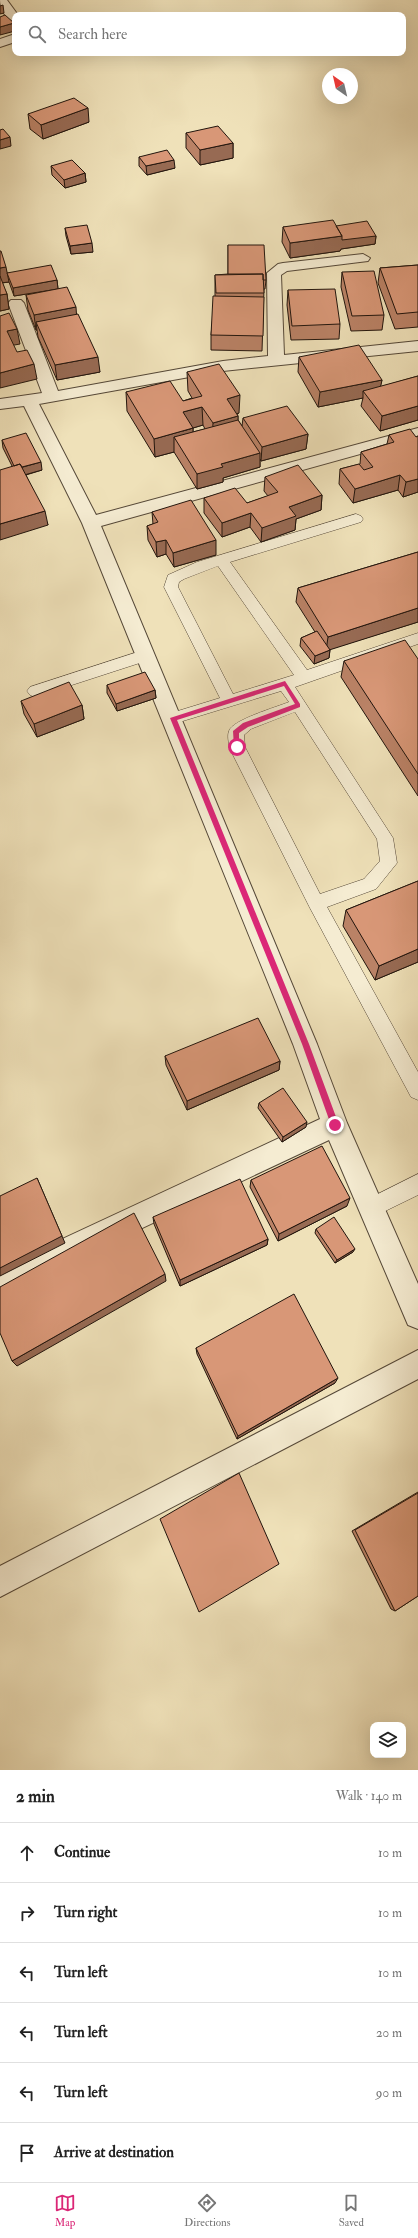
<!DOCTYPE html>
<meta charset="utf-8">
<style>
:root{--surface:#fff;--page:#f2f2f2;--text:#222;--muted:#767676;--line:#e0e0e0;--accent:#db2777}
body{margin:0;font-family:"IM FELL Double Pica",serif;background:var(--page);color:var(--text)}
.controls{position:absolute;right:12px;bottom:12px;display:grid;overflow:hidden;border-radius:8px;box-shadow:0 4px 16px #0002}
.controls button{width:36px;height:36px;display:grid;place-items:center;padding:0;border:0;border-bottom:1px solid var(--line);background:var(--surface);color:var(--text);font:20px sans-serif}
.compass{position:absolute;left:322px;top:68px;width:36px;height:36px;border-radius:50%;background:var(--surface);box-shadow:0 4px 16px #0002;rotate:326deg}
.stop{position:absolute;width:12px;height:12px;margin:-9px;border:3px solid #db2777;border-radius:50%;background:#fff}
.stop.end{background:#db2777;border-color:#fff;box-shadow:0 1px 4px #0008}
.list{margin:0;padding:0;list-style:none}
h2{display:flex;justify-content:space-between;align-items:center;height:52px;margin:0;padding:0 16px;font-size:17px}
h2 small{font-size:13px;font-weight:400;color:var(--muted)}
.list li{display:grid;grid-template-columns:26px 1fr auto;gap:12px;align-items:center;box-sizing:border-box;height:60px;padding:0 16px;border-top:1px solid var(--line)}
.list b{display:block;font-size:15px;white-space:nowrap}
.list em{font-size:13px;font-style:normal;color:var(--muted)}
.icon{flex:none;width:22px;height:22px;fill:none;stroke:currentColor;stroke-width:2;stroke-linecap:round;stroke-linejoin:round}
.map{position:relative;flex:none;width:418px;height:1770px;overflow:hidden}
.search{position:absolute;background:var(--surface);box-shadow:0 4px 16px #0002;left:12px;right:12px;top:12px;height:44px;display:flex;align-items:center;gap:10px;box-sizing:border-box;padding:0 14px;border-radius:8px;color:var(--muted);font-size:15px}
.sheet{height:412px;background:var(--surface)}
nav{display:flex;justify-content:space-around;align-items:center;box-sizing:border-box;height:56px;border-top:1px solid var(--line);background:var(--surface);font-size:11px;color:var(--muted)}
nav a{display:grid;justify-items:center;gap:2px}
nav .on{color:var(--accent)}
.map>svg:first-child{display:block}
.lines{fill:none;stroke-linecap:round;stroke-linejoin:round}
.lane-casing{stroke:#554838;stroke-width:1}
.street-casing{stroke:#554838;stroke-width:2}
.lane{fill:#f5ecd2;fill-rule:evenodd}
.street{fill:#f5ecd2;fill-rule:evenodd}
.wall{fill:#ba8266;stroke:#22150d;fill-rule:evenodd}
.shaded-wall{fill:#976a53;stroke:#22150d}
.building{fill:#d89777;stroke:#22150d}
.route{fill:#db2777}
</style>
<div class="map">
<svg width="418" height="1770" viewBox="0 0 418 1770">
<rect width="100%" height="100%" fill="#efe1b9"/>
<filter id="stains"><feTurbulence type="fractalNoise" baseFrequency=".005" numOctaves="4"/><feColorMatrix values="0 0 0 0 .2 0 0 0 0 .09 0 0 0 0 .02 0 0 0 .5 -.17"/></filter>
<radialGradient id="worn" r=".72"><stop offset=".6" stop-color="#630" stop-opacity="0"/><stop offset="1" stop-color="#630" stop-opacity=".3"/></radialGradient>
<g class="lines">
<g class="lane-casing">
<path id="lane" d="M356,514L361,516L363,519L361,522L230,562L307,670L418,633V644L295,687L393,838L397,863L376,889L327,907L418,1072V1100L411,1097L310,908L229,747C229,742 227,736 229,731C232,720 277,707 289,702L281,691L173,724L168,722L165,718L168,714L220,698L164,587L168,575L197,562ZM218,566L294,675L233,694L178,587L179,582L184,579ZM295,712L377,839L380,861L364,879L320,894L245,747L244,735L251,729Z
M147,649L152,651L154,655L152,659L35,697L30,695L27,691L30,687Z
M418,1174V1195L371,1218L364,1215L361,1208L364,1201Z"/>
</g>
<g class="street-casing">
<path id="street" d="M0,0H7L18,15H15V23C6,20 0,8 0,0Z
M15,34V42L0,47V39Z
M363,254L370,258L368,261L287,271L281,275L284,355L418,341V351L223,371L39,404L96,515L418,428V438L101,526L317,1044L347,1123L418,1284V1329L408,1325L329,1140L0,1295V1268L320,1119L293,1044L82,523L24,406L0,409V399L42,393L8,303L11,300H21L24,303L58,391L223,361L268,356L267,273L278,264L283,263Z
M418,1350V1379L0,1597V1566Z"/>
</g>
<use href="#lane" class="lane"/>
<use href="#street" class="street"/>
</g>
<path class="wall" d="M28,114L89,122L43,139L30,129Z
M186,133L233,143V158L200,165L186,148Z
M139,157L175,168L147,175L139,166Z
M51,166L85,173L86,182L65,188L52,175Z
M336,226L376,236L375,244L341,249L340,251L290,258L282,242L283,227Z
M65,228L93,252L71,254L66,236Z
M228,245L266,280L265,289H264L262,351L211,350V335L215,296V275L228,274Z
M0,251L7,273L57,280L58,289L14,296L9,282L2,283L7,294L9,309L0,311Z
M418,265V327L395,329L378,283L380,268Z
M342,272L384,315L382,330L351,331L341,287Z
M288,290L340,324L339,339L291,340L287,305Z
M26,295L77,314L100,372L57,380L38,337L37,330H36L28,310Z
M299,357L382,380L380,387L418,376V420L380,431L361,406L363,398L318,407L298,372Z
M187,372L239,413L237,414L238,416V420L242,426L243,418L308,434L306,449L261,461L260,459V467L223,478V482L197,489L174,452L155,457L127,411L126,392L183,401L192,398L188,391ZM203,425L205,429L193,432V428Z
M389,435L416,437L418,436V492L403,497L398,490L353,503L339,484L340,469L360,464L361,452L387,444Z
M2,440L42,470L26,475L48,525L12,466L3,448Z
M265,477L322,495L321,510L296,519L295,530L261,542L250,527L222,537L204,513V498L247,503L268,496L264,491Z
M152,512L216,555L174,567L166,554L157,557L148,540L147,526L153,524Z
M418,552V622L330,649L329,658L314,664L300,646L301,638L315,632L296,602L298,588Z
M418,659V796L341,677L344,661Z
M107,685L155,690L156,698L117,711L107,693Z
M21,701L82,705L84,719L37,737L24,714Z
M418,881V962L375,980L343,926L346,910Z
M165,1056L280,1061L279,1070L187,1110L166,1065Z
M259,1103L306,1127L282,1142L258,1108Z
M251,1180L347,1206L278,1241L250,1187Z
M153,1217L268,1239L267,1245L180,1286L154,1224Z
M316,1229L353,1252L335,1263L315,1233Z
M196,1348L335,1383L237,1439L197,1354Z
M418,1492V1596L395,1611L391,1609L352,1531Z"/>
<path class="shaded-wall" d="M3,5L4,13L0,14V6Z
M14,23L15,31L0,35V27Z
M88,108L89,122L43,139L41,125Z
M10,137L11,146L0,149V140Z
M233,143V158L200,165V150Z
M174,160L175,168L147,175L146,166Z
M85,173L86,182L65,188L64,180Z
M342,236H376L375,244L341,249L340,251L290,258V243Z
M92,243L93,252L71,254L70,246Z
M6,267L9,282L0,283V268Z
M57,280L58,289L14,296L13,288Z
M7,294L9,309L0,311V295Z
M76,307L77,322H36L37,330H36L34,315Z
M17,329L20,344L9,346L7,331Z
M98,357L100,372L57,380L55,365Z
M34,364L37,379L0,388V373Z
M382,380L379,394L363,391V398L318,407L320,392Z
M240,395L239,413L226,417L227,399Z
M418,406V420L380,431L382,416Z
M202,407L203,425L183,431V412Z
M238,416V434L212,441L213,423Z
M193,428V447L174,437V452L155,457L154,439Z
M308,434L306,449L261,461L262,447Z
M260,453V467L223,478V482L197,489V474L221,464Z
M41,462L42,470L17,477L16,469Z
M400,475L398,490L353,503L355,489Z
M418,479V492L403,497L406,482Z
M322,495L321,510L296,519L295,530L261,542L262,528L289,507Z
M45,511L48,525L0,540V524Z
M251,513L250,527L222,537V523Z
M166,540V554L157,557L156,542Z
M216,540V555L174,567L173,553Z
M418,608V622L326,651L328,637Z
M330,650L329,658L314,664L315,656Z
M155,690L156,698L117,711L116,704Z
M82,705L84,719L37,737L34,724Z
M418,949V962L375,980L379,966Z
M280,1061L279,1070L187,1110V1101Z
M307,1122L306,1127L282,1142L283,1137Z
M37,1178L65,1243L0,1276V1268Z
M350,1198L347,1206L278,1241L279,1234Z
M268,1239L267,1245L180,1286V1280Z
M355,1249L353,1252L335,1263L337,1260Z
M165,1274L166,1281L17,1366L12,1361Z
M338,1378L335,1383L237,1439L238,1436Z"/>
<path class="building" d="M5,15L14,23L0,27V17Z
M74,98L88,108L41,125L28,114Z
M218,126L233,143L200,150L186,133Z
M3,129L10,137L0,140V130Z
M167,150L174,160L146,166L139,157Z
M72,160L85,173L64,180L51,166Z
M333,220L342,236L290,243L283,227Z
M367,221L376,236L342,240V236L336,226Z
M87,225L92,243L70,246L65,228Z
M228,245H264L266,280H263V274H228Z
M0,251H1L6,267L0,268Z
M51,265L57,280L13,288L7,273Z
M418,265V312L397,314L380,268Z
M374,271L384,315L352,316L342,272Z
M263,274L264,293H216L215,275Z
M0,276L7,294L0,295Z
M67,287L76,307L34,315L26,295Z
M335,289L340,324L292,326L288,290Z
M213,296L264,297L263,336L211,335Z
M9,313L17,329L7,331L17,352L27,350L34,364L0,373V316Z
M78,314L98,357L55,365L36,322Z
M359,345L382,380L320,392L299,357Z
M219,364L240,395L227,399L238,416L213,423L202,407L183,412L193,428L154,439L126,392L170,381L183,401L202,396L187,372Z
M418,376V406L382,416L363,391Z
M287,406L308,434L262,447L243,418Z
M238,420L260,453L221,464L223,467L197,474L174,437Z
M410,429L416,437L418,436V479L406,482L400,475L355,489L340,469L359,464L364,470L373,467L361,452L394,442L389,435Z
M26,433L41,462L22,467L20,464L14,466L2,440Z
M20,464L45,511L0,524V470Z
M298,465L322,495L289,507L296,516L262,528L251,513L222,523L204,498L235,488L247,503L278,492L265,477Z
M191,500L216,540L173,553L166,540L156,542L147,526L158,522L152,512Z
M418,552V608L328,637L298,588Z
M317,631L330,650L315,656L301,638Z
M405,640L418,659V774L344,661Z
M145,672L155,690L116,704L107,685Z
M69,682L82,705L34,724L21,701Z
M418,881V949L379,966L346,910Z
M258,1018L280,1061L187,1101L165,1056Z
M283,1088L307,1122L283,1137L259,1103Z
M322,1146L350,1198L279,1234L251,1180Z
M37,1178L62,1236L0,1268V1196Z
M240,1179L268,1239L180,1280L153,1217Z
M134,1213L165,1274L12,1361L0,1333V1287Z
M334,1217L355,1249L337,1260L316,1229Z
M294,1294L338,1378L238,1436L196,1348Z
M239,1473L279,1564L199,1612L160,1519Z
M418,1493V1596L395,1611L355,1530Z"/>
<path class="route" d="M285,681L300,704V707L248,727L239,733V748L234,747L233,731L243,723L295,704L284,686L177,720L309,1044L339,1125L335,1128L331,1125L302,1044L170,718Z"/>
<rect width="100%" height="100%" filter="url(#stains)"/>
<rect width="100%" height="100%" fill="url(#worn)"/>
</svg>
<div class="controls">
<button><svg class="icon" aria-label="layers" viewBox="0 0 24 24"><path d="M12 4l9 5-9 5-9-5zM3 14l9 5 9-5"/></svg></button>
</div>
<svg class="compass" viewBox="-18 -18 36 36"><path d="M0-13l5 13h-10z" fill="#e53935"/><path d="M0 13l5-13h-10z" fill="#767676"/></svg>
<div class="stop" style="left:237px;top:747px"></div>
<div class="stop end" style="left:335px;top:1125px"></div>
<div class="search"><svg class="icon" aria-label="search" viewBox="0 0 24 24"><circle cx="10" cy="10" r="6"/><path d="M15 15l6 6"/></svg>Search here</div>
</div>
<section class="sheet">
<h2>2 min<small>Walk · 140 m</small></h2>
<ul class="list">
<li><svg class="icon" aria-label="ahead" viewBox="0 0 24 24"><path d="M12 20V5M6 11l6-6 6 6"/></svg><div><b>Continue</b></div><em>10 m</em></li>
<li><svg class="icon" aria-label="right" viewBox="0 0 24 24"><path d="M7 20v-9h11M14 6l5 5-5 5"/></svg><div><b>Turn right</b></div><em>10 m</em></li>
<li><svg class="icon" aria-label="left" viewBox="0 0 24 24"><path d="M17 20v-9H6M10 6l-5 5 5 5"/></svg><div><b>Turn left</b></div><em>10 m</em></li>
<li><svg class="icon" aria-label="left" viewBox="0 0 24 24"><path d="M17 20v-9H6M10 6l-5 5 5 5"/></svg><div><b>Turn left</b></div><em>20 m</em></li>
<li><svg class="icon" aria-label="left" viewBox="0 0 24 24"><path d="M17 20v-9H6M10 6l-5 5 5 5"/></svg><div><b>Turn left</b></div><em>90 m</em></li>
<li><svg class="icon" aria-label="arrive" viewBox="0 0 24 24"><path d="M6 21V4h12l-3 4 3 4H6"/></svg><div><b>Arrive at destination</b></div></li>
</ul>
</section>
<nav>
<a class="on"><svg class="icon" aria-label="map" viewBox="0 0 24 24"><path d="M3 6l6-2 6 2 6-2v14l-6 2-6-2-6 2zM9 4v14M15 6v14"/></svg>Map</a>
<a><svg class="icon" aria-label="directions" viewBox="0 0 24 24"><path d="M12 3l9 9-9 9-9-9zM9 14v-3h6M13 9l2 2-2 2"/></svg>Directions</a>
<a><svg class="icon" aria-label="saved" viewBox="0 0 24 24"><path d="M7 4h10v16l-5-4-5 4z"/></svg>Saved</a>
</nav>
